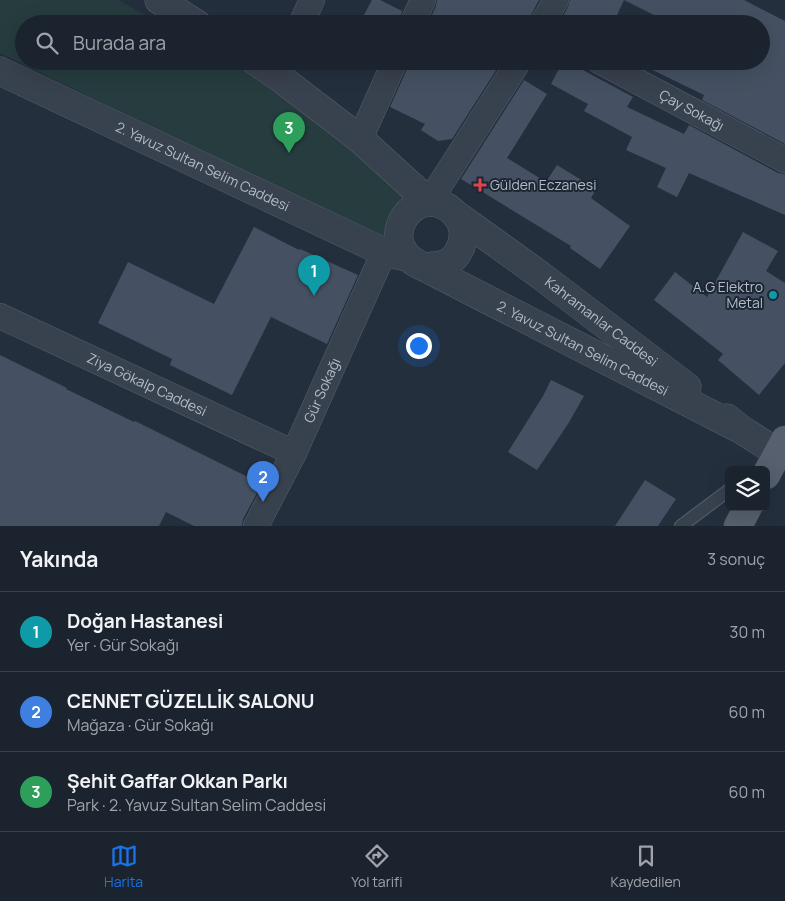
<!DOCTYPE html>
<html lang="tr">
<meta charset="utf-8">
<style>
:root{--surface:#1b232e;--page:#282f3a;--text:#f1f3f6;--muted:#a0a4aa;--line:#39404a;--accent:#1a73e8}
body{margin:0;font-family:Manrope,sans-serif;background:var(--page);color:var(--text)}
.controls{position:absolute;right:15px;bottom:15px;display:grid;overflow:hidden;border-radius:8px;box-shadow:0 5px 20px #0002}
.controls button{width:45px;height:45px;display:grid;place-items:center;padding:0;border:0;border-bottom:1px solid var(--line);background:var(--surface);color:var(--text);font:25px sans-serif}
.you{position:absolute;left:418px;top:345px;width:18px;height:18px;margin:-12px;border:4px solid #fff;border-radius:50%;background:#1a73e8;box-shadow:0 0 0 8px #1a73e833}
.badge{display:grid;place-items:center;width:32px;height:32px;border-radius:50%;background:var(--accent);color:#fff;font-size:16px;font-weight:700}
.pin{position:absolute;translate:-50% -41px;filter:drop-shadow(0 1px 2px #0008)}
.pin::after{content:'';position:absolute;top:26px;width:18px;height:15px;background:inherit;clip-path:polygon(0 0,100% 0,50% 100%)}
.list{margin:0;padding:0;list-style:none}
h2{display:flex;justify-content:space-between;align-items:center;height:65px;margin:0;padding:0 20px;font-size:21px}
h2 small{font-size:16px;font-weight:400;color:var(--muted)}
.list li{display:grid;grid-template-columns:32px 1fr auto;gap:15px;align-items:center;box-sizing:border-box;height:80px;padding:0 20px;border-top:1px solid var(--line)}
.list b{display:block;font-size:19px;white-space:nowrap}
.list p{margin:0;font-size:16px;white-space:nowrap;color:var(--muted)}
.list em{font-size:16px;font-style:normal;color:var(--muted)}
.icon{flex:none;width:28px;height:28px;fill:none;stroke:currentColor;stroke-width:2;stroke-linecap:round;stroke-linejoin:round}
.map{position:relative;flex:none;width:785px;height:526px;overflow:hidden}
.search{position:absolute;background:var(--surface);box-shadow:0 5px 20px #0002;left:15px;right:15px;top:15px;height:55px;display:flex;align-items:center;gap:12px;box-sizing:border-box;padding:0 18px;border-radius:28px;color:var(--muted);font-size:19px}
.sheet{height:305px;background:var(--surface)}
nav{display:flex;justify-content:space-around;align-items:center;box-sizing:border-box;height:70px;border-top:1px solid var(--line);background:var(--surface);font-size:14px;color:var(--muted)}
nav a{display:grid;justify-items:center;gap:2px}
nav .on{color:var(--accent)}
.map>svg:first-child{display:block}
.green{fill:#263c3f}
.building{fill:#455162}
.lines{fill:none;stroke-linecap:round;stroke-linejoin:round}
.service-casing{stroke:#565f6c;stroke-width:14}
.minor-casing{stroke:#565f6c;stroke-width:26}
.tertiary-casing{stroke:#565f6c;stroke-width:29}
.primary-casing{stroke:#414a57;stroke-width:29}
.service{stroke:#38414e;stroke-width:12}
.minor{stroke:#38414e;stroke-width:25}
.tertiary{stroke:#38414e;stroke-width:28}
.primary{stroke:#56606e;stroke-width:28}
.health-dot{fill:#e0444e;stroke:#1d2633;stroke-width:2}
.culture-dot{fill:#0f9aa8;stroke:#1d2633;stroke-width:2}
.labels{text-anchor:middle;stroke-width:4;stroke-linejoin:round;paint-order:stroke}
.street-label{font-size:14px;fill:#b4bcc9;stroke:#1d2633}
.poi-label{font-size:14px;fill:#b4bcc9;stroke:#1d2633;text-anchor:start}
</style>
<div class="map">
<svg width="785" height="526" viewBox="0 0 785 526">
<rect width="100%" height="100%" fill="#242f3e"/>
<path class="green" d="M0,0H118L161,24H24V61H229L329,117L416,190L386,241L0,53Z"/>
<path class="building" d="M372,0H380L402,11L398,24H359Z
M437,0H539L530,17L528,24H428L436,6Z
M570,0H744L785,21V144L702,100L704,95L638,63L639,61H761V24H657L660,18L624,0L613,24H559L568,7Z
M409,61H502L452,139L438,141L421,130L425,124L390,107L408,67Z
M563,61H566L633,97L627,107L684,134L689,125L778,173L785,174V215L689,173L677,197L657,187L666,168L626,150L632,137L584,111L588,104L551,84Z
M524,80L547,94L507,158L546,182L557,165L596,189L591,198L630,226L600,269L570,248L571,246L461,179Z
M254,227L299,250L300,249L358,275L327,344L271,317L232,395L170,365L172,359L98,323L128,262L214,304Z
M743,232L778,251L766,271L785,283V363L759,395L718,360L723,354L654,300L675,272L707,297Z
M0,355L67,388L66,389L134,422L135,421L262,484L243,519L242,526H194L166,512L159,526H0Z
M551,380L584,396L568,424L537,470L508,452L543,396Z
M645,480L676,499L658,526H615Z"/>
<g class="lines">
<g class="service-casing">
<path id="service" d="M681,526L729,490"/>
</g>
<g class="minor-casing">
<g id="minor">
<path d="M301,24L312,0"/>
<path d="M412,24L423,0"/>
<path d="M542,24L556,0"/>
<path id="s1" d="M599,61L785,160"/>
<path d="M360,139L395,61"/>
<path d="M429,202L519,61"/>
<path id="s2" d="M0,316L294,453"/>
<path id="s3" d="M256,526L294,453L384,252"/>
</g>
</g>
<g class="tertiary-casing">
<g id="tertiary">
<path d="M159,0L197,24"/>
<path d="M255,61L279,77L360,139L429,202"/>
<path id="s4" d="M0,71L384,252L407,257"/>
<path id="s5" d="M458,216L540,275L687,387"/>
<path id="s6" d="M424,267C432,266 441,266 447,263C460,256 467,237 461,223C457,215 452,209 443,205C408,189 374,247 424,267L742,430"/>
<path d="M727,418L742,430L778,453"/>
</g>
</g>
<g class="primary-casing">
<path id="primary" d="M766,475L785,440
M738,526L748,507"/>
</g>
<use href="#service" class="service"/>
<use href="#minor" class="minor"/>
<use href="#tertiary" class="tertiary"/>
<use href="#primary" class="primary"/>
</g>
<path class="health-dot" d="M477.5 177.5h5v5h5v5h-5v5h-5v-5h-5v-5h5z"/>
<circle class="culture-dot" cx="773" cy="295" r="5"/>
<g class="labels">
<g class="street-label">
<text dy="5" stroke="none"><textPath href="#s1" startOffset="105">Çay Sokağı</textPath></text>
<text dy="5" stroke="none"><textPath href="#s4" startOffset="224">2. Yavuz Sultan Selim Caddesi</textPath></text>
<text dy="5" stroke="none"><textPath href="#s5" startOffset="178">Kahramanlar Caddesi</textPath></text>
<text dy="5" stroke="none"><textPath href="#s6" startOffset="380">2. Yavuz Sultan Selim Caddesi</textPath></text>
<text dy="5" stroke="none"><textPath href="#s2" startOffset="162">Ziya Gökalp Caddesi</textPath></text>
<text dy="5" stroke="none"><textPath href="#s3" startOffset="151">Gür Sokağı</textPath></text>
</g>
<g class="poi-label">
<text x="490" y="190">Gülden Eczanesi</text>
<text x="763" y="292" text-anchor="end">A.G Elektro<tspan x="763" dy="16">Metal</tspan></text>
</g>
</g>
</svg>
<div class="controls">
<button><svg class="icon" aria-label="layers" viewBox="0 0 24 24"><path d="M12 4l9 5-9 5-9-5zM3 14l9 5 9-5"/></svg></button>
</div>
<div class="you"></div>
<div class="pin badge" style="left:314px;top:296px;background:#0f9aa8">1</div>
<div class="pin badge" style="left:263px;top:502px;background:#3f7fe0">2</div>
<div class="pin badge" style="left:289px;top:153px;background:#2e9e5b">3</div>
<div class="search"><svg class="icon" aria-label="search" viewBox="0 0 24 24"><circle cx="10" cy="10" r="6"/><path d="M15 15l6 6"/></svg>Burada ara</div>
</div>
<section class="sheet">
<h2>Yakında<small>3 sonuç</small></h2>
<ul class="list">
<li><span class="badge" style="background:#0f9aa8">1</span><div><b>Doğan Hastanesi</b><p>Yer · Gür Sokağı</p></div><em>30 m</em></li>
<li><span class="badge" style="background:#3f7fe0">2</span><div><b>CENNET GÜZELLİK SALONU</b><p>Mağaza · Gür Sokağı</p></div><em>60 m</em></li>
<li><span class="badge" style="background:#2e9e5b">3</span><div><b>Şehit Gaffar Okkan Parkı</b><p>Park · 2. Yavuz Sultan Selim Caddesi</p></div><em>60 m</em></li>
</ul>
</section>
<nav>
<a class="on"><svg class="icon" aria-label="map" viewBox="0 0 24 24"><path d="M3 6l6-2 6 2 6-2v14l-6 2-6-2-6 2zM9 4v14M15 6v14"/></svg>Harita</a>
<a><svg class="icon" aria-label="directions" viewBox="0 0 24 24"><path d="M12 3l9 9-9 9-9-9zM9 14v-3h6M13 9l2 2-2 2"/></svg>Yol tarifi</a>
<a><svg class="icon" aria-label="saved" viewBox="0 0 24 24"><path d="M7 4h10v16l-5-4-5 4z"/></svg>Kaydedilen</a>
</nav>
